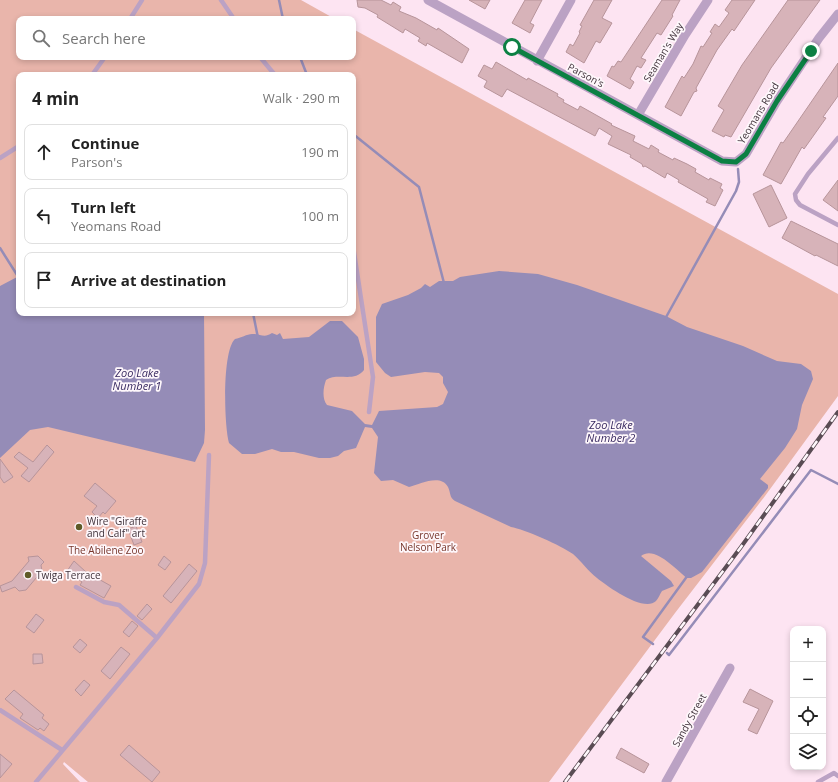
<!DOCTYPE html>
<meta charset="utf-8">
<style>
:root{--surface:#fff;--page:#f2f2f2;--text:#222;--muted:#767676;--line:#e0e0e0}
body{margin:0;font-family:"Open Sans",sans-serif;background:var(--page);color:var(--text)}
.controls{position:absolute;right:12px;bottom:12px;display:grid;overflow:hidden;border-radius:8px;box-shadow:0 2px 6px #0003}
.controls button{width:36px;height:36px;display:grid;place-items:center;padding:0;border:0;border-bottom:1px solid var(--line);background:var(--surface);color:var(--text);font:20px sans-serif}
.stop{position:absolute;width:12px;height:12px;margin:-9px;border:3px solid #0b8043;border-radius:50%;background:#fff}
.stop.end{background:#0b8043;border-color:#fff;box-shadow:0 1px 4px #0008}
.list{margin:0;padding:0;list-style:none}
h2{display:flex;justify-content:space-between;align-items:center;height:52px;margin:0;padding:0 16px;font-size:17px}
h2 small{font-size:13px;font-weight:400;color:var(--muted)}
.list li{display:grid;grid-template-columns:26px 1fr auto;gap:12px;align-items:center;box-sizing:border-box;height:56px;margin:0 8px 8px;padding:0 8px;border:1px solid var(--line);border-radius:8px}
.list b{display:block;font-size:15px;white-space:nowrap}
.list p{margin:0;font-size:13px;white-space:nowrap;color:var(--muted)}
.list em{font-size:13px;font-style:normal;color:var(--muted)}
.icon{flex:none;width:22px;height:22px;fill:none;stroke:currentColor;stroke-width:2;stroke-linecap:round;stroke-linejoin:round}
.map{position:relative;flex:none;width:838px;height:782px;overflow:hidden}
.search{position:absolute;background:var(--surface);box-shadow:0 2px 6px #0003;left:16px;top:16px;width:340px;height:44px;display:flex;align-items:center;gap:10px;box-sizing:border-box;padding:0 14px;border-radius:8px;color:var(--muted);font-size:15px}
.panel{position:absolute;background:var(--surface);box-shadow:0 2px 6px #0003;left:16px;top:72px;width:340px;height:244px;border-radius:8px}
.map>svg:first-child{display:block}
.green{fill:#e9b5ab;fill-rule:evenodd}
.water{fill:#958cb7}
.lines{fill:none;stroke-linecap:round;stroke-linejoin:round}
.stream{stroke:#958cb7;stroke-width:2.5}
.building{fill:#d7b3b9;stroke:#b7949a}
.service{stroke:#bba2c4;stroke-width:4.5}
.minor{stroke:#bba2c4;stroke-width:9}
.rail-casing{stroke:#5a4c54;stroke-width:4}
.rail{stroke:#fef7fb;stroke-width:2.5;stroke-dasharray:8;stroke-linecap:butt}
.route{stroke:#0b8043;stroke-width:5}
.poi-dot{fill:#5e5a27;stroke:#fef7fb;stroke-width:1.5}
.labels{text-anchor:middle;stroke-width:3.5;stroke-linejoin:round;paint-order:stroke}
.street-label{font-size:10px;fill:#40333b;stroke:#fef7fb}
.poi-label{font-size:10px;fill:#40333b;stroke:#fef7fb;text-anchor:start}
.park-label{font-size:10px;fill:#77362b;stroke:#fef7fb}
.water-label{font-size:11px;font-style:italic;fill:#392a61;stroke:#fef7fb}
</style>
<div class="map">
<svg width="838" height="782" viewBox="0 0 838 782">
<rect width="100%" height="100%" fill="#fde4f2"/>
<path class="green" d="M0,0H301L335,19H19V57H353V29L838,294V396L765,496L675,613L549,782H88L64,762L63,764L80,782H0ZM19,75H353V313H19Z"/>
<path class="water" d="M499,271L538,274L577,285L666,316L687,327L743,346L777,361L801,364L811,371L813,379L802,405L797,429L785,448L760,479L768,485V488L702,572L691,578H687C676,570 655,545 641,556L671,581L674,586L662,591C660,594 658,599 656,601C644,613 607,586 597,578C588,571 581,561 573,554C562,546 524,529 511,527L455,501C449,497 451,493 448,487C440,473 419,485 409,487L393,480L381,481L374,473L378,437L372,428L365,427L356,448L344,451L338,456L330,458H319L294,452H281L272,449L255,454H242L229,443C224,425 222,351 235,339C241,338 247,334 252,334C261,333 263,339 272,333L277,335L280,333L283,339L309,337L330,321H342L358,337L364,359V370C354,383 338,372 326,380C323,388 322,399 327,405L352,411L365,424L372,425L379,411L437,407L443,404L448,392L443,383V377L439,373L425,372L391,377L385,373L376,362V317L382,304L408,295L421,288L425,284L430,287L439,281H453L460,277Z
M19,276V313H204L205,430L204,443L195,462L48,427L30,430L0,458V286Z"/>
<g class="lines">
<path class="stream" d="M279,0L283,19
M300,57L307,75
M353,134L419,187L444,283
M0,248L19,278
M253,313L258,338
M665,319L736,191L739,182L738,169
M653,644L643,637L688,575
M667,653L669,655L811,470L838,484"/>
</g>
<path class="building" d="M357,0H381L391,5L393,2L401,7L399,11L416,18L437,30L438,28L469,49L462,63L427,43L426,46L418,41L420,38L405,29L403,33L377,17L378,15L365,8L358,7Z
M469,0H490L485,9Z
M525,0H542L530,23L534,25L530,33L512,23Z
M594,0H612L602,18L612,23L600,43L596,41L584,63L566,52L570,44L573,46L580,33L579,32L582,26L580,25Z
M662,0H680L672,15L673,16L661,35L657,33L641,58L646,60L641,68L637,66L630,79L634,82L630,89L607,76L612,66L614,67L618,61L621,62Z
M732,0H755L734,31L732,29L717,50L696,88L697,91L694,92L681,116L665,107L682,76L684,78L693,64L701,46L703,47L712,33L710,32L715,24L719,27L729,13L725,10Z
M788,0H820L771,68L731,137L725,135L724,137L712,131L724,110L718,106L742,65Z
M496,62L527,80L528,78L558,94L557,96L564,100L563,102L578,110L580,106L612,124L611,125L635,136L633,141L649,149L651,145L659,150L658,152L673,160L674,158L687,164L696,169L695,172L709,180L710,178L722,184L720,188L723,190L715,206L706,202L708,199L678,182L679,180L667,173L665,178L645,166L643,167L642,164L630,157L631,155L608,144L612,136L599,128L595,136L507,89L502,97L484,87L487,81L478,76L484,65L492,69Z
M838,63V96L823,117L826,118L804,149L802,147L781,184L763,175L781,142L783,143Z
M838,180V211L823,200Z
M771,185L787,218L769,227L753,194Z
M791,221L838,244V266L816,255L815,256L782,238Z
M47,445L54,452L29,482L21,476L28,468L14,457L19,452L33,462Z
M0,459L13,477L4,483L0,477Z
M95,483L116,501L105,514L103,512L98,518L92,512L97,506L84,496Z
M136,526L142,542L134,545L128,529Z
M38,556L44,562L41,565L42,571L26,590L19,591L15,587L2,592L0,586L12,581L29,561L28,557Z
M164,556L171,562L165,570L158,565Z
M74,561L86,572L111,586L104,598L80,585L82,582L67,571Z
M189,564L197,571L171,603L163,596Z
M147,604L152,609L142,620L137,616Z
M36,614L44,620L34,633L26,627Z
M132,621L138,626L129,637L123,632Z
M80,639L87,645L80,653L73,647Z
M121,647L130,654L110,679L101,671Z
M33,654H42L43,663L33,664Z
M84,680L90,685L81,696L75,690Z
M750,689L773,701L757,734L748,730L759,709L743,702Z
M14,690L44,715L42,718L49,724L44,731L40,728L38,730L20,718L23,714L5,699Z
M129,745L160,772L152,782L120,755Z
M621,748L649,764L644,773L616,758Z
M0,754L12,764L0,778Z"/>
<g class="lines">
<path class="service" d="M221,0L234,19
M130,19L142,0
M260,57L275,75
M92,75L105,57
M838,138L808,174L795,194L796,200L800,205L838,225
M0,158L19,146
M353,196V246L373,377L369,412
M76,587L104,602L119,605L157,638
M0,710L62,750
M36,782L157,638L199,584L205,563L209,455
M818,782L834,773L838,776"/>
<path class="minor" d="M428,0L722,161L736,162L746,154L777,101L819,38L838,14
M537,61L571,0
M638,115L685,35L708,0
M666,782L730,668"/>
<g class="rail-casing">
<path id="rail" d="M565,782L741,547L838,412"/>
</g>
<use href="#rail" class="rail"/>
</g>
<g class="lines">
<path class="route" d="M512,47L722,161L736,162L746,154L777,101L811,51"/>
</g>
<g class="poi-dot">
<circle cx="79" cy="527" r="4"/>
<circle cx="28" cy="575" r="4"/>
</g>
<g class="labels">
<g class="street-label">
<text transform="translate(663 52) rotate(-59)" y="4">Seaman's Way</text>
<text transform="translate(586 75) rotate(28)" y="4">Parson's</text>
<text transform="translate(758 113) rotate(-59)" y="4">Yeomans Road</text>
<text transform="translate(689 720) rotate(-61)" y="4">Sandy Street</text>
</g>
<g class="poi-label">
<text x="87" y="525">Wire "Giraffe<tspan x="87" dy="12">and Calf" art</tspan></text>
<text x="36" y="579">Twiga Terrace</text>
</g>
<g class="park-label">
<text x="428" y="539">Grover<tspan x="428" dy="12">Nelson Park</tspan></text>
<text x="106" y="554">The Abilene Zoo</text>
</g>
<g class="water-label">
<text x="137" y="377">Zoo Lake<tspan x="137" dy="13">Number 1</tspan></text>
<text x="611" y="429">Zoo Lake<tspan x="611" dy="13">Number 2</tspan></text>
</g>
</g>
</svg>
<div class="controls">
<button>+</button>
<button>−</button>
<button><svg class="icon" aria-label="locate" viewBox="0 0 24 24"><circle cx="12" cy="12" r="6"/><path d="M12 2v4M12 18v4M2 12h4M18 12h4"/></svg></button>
<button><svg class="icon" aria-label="layers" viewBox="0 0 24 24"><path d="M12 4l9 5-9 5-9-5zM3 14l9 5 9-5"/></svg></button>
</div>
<div class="stop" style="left:512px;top:47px"></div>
<div class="stop end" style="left:811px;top:51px"></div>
<div class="search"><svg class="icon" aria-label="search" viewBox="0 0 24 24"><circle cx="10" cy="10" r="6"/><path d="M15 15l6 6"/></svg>Search here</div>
<section class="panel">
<h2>4 min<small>Walk · 290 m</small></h2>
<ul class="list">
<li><svg class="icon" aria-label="ahead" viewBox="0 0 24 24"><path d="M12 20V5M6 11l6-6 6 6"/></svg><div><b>Continue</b><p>Parson's</p></div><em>190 m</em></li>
<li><svg class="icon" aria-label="left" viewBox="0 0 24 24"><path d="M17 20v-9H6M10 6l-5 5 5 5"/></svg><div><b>Turn left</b><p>Yeomans Road</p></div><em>100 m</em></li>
<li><svg class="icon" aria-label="arrive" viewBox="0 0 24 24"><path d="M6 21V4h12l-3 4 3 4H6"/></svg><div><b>Arrive at destination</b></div></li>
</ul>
</section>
</div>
